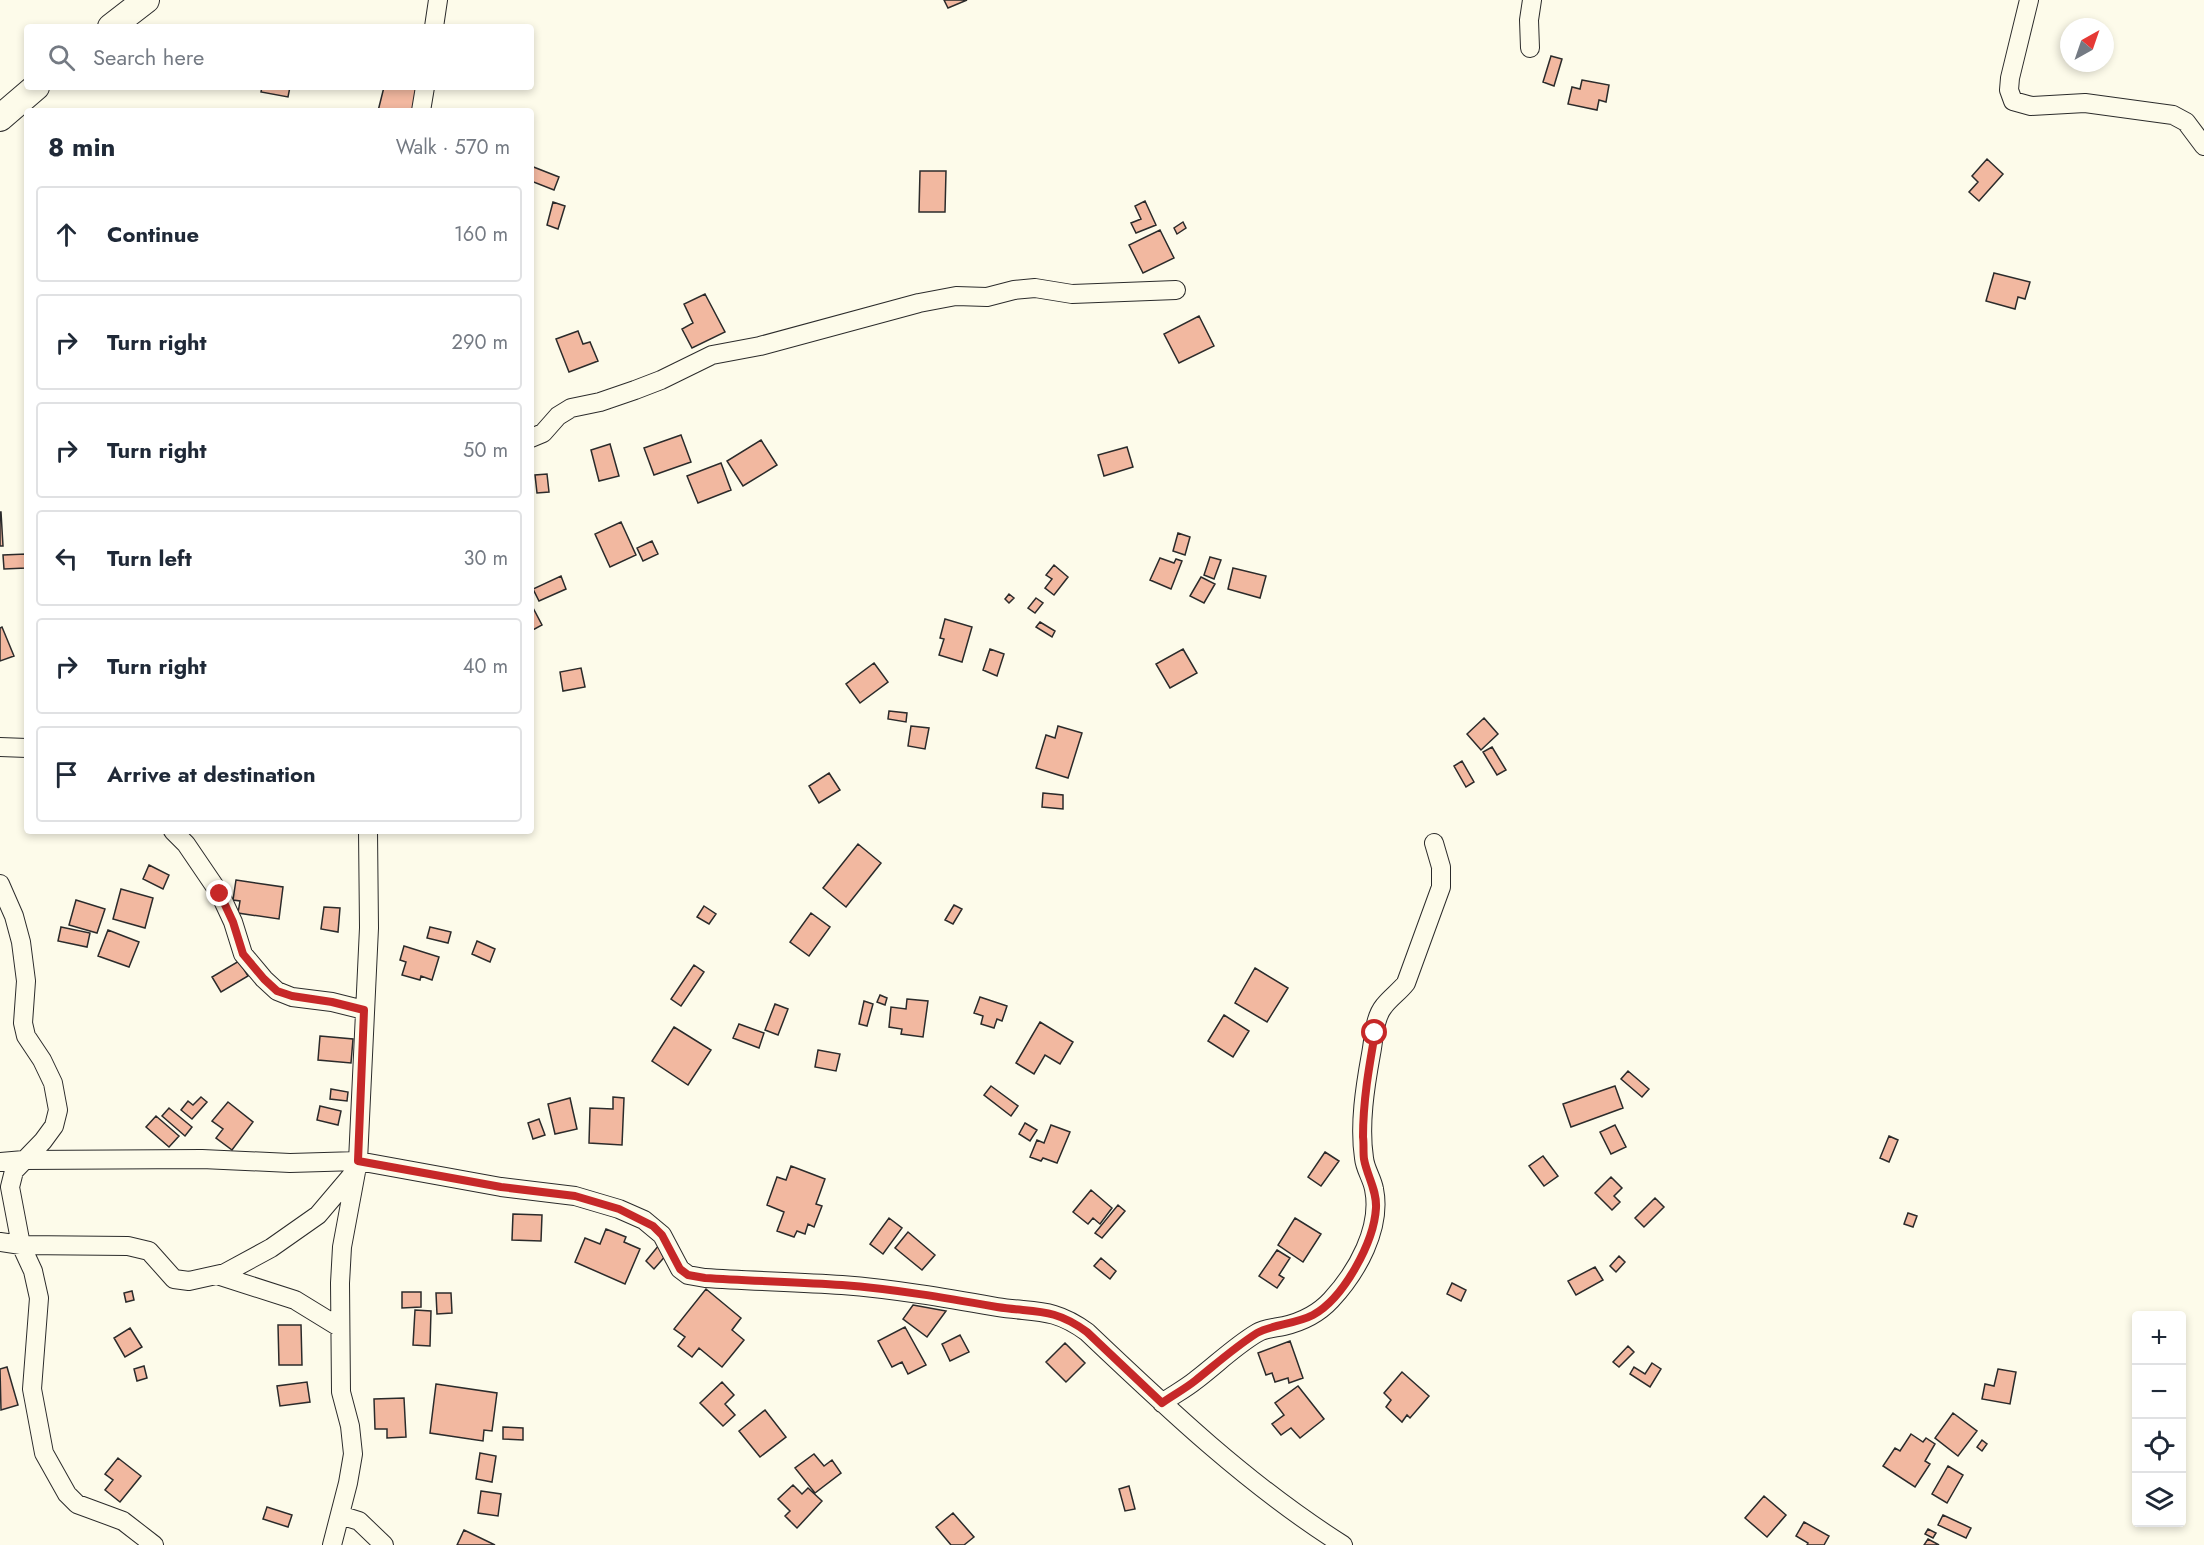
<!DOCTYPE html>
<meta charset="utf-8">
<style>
:root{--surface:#fff;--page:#f6f6f7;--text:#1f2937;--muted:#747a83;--line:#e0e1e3}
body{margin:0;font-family:Jost,sans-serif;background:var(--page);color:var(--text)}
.controls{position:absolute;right:18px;bottom:18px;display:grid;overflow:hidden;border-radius:6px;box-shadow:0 3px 9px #0003}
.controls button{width:54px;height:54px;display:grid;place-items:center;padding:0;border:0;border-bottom:2px solid var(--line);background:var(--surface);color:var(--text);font:30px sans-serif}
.compass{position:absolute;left:2060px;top:18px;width:54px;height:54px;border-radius:50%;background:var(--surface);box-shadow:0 3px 9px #0003;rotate:40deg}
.stop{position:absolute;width:18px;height:18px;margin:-14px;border:4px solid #c62828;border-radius:50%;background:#fff}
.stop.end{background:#c62828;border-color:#fff;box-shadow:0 2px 6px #0008}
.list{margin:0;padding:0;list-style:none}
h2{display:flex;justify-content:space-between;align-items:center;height:78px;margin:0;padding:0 24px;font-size:26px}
h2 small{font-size:20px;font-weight:400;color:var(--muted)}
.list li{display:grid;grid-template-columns:39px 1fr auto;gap:18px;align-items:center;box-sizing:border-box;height:96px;margin:0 12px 12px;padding:0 12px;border:2px solid var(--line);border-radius:6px}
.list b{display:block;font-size:22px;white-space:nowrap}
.list em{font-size:20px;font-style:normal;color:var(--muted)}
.icon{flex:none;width:33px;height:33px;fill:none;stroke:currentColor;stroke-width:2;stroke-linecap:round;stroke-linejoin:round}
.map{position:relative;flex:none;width:2204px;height:1545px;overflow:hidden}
.search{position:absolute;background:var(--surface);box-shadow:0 3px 9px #0003;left:24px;top:24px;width:510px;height:66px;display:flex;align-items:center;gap:15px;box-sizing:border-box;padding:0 21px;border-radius:6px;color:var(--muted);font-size:22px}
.panel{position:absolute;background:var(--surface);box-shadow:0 3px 9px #0003;left:24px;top:108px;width:510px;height:726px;border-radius:6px}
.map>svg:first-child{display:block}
.building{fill:#f2b8a0;stroke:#2b2b2b;stroke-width:1.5}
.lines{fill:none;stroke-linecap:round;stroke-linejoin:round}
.street-casing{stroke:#2b2b2b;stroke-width:20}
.secondary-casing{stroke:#2b2b2b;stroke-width:28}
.street{stroke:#fdfbea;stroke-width:18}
.secondary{stroke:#fdfbea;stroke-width:26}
.route{stroke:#c62828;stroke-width:8}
</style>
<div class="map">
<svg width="2204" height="1545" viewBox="0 0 2204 1545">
<rect width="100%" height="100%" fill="#fdfbea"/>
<path class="building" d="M944,0H967L948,8Z
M1551,56L1562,59L1554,86L1543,82Z
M1582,80L1609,85L1606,102L1599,100L1597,110L1568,104L1572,87L1580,89Z
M262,87H290L288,97L261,92Z
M384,87H419L413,111H378Z
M1987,159L2003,174L1979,201L1969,192L1978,182L1972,176Z
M531,166L559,177L554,190L531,181Z
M920,171H946L945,212H919Z
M1145,201L1156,225L1136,233L1131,223L1141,219L1135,206Z
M553,202L565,206L558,229L547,225Z
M1183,222L1186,228L1177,234L1174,228Z
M1160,230L1174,258L1143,273L1129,245Z
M1994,273L2030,282L2025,299L2018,297L2015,309L1986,301Z
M705,294L725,332L692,348L682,329L693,323L684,304Z
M1199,316L1214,346L1179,363L1164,334Z
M578,331L583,344L590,342L598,361L569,372L556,339Z
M681,435L691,462L654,475L644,448Z
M761,440L777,465L743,486L727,461Z
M610,444L619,476L599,481L591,450Z
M1127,447L1133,467L1104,476L1098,455Z
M721,463L731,490L698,503L687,476Z
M547,474L549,492L537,493L535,475Z
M0,512H1L3,546H0Z
M621,522L636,555L610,567L595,534Z
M1178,533L1190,537L1185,555L1173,551Z
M652,541L658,554L643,561L637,548Z
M26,554V568L4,569L3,555Z
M1210,557L1221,560L1214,579L1204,575Z
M1160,558L1174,563L1176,559L1182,561L1171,589L1150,580Z
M1054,565L1068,577L1054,595L1045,588L1052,579L1046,575Z
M1233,568L1266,576L1260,598L1228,589Z
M561,576L566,589L539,601L533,589Z
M1201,577L1215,584L1204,603L1190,596Z
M1009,594L1014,598L1009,603L1005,599Z
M1036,598L1043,603L1035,613L1028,608Z
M531,604L542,625L531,631Z
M945,619L972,627L962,662L939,655L944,639L940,638Z
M1040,622L1055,631L1052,637L1036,627Z
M2,627L14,656L0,661V628Z
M990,649L1004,654L997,676L983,670Z
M1183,649L1197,673L1170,688L1156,664Z
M874,663L888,682L860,703L846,684Z
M581,668L585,687L563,691L560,672Z
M889,711L907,713L906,722L888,719Z
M1484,718L1498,734L1481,750L1467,734Z
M911,726L929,728L925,749L908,746Z
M1058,726L1082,733L1068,778L1036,768L1046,735L1055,738Z
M1492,747L1506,770L1497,775L1483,752Z
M1462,761L1474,782L1466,787L1454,766Z
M829,773L840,790L819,803L809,786Z
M1043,793L1063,795V809L1042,807Z
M858,844L881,863L846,907L823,888Z
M149,865L169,875L163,889L143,879Z
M236,880L283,887L279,919L238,913L240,901L233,900Z
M121,889L153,898L145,928L113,919Z
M76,900L105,909L97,933L69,925Z
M954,905L962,909L953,924L945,920Z
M704,906L716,914L709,924L697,917Z
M324,907L340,908L338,932L321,929Z
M811,913L830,927L809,956L790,942Z
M61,927L90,933L87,947L58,941Z
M430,927L451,932L448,943L427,938Z
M108,930L139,942L129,967L98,956Z
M477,941L495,949L490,962L472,954Z
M404,946L439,957L432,980L421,976L420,980L402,975L406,962L400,960Z
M239,961L248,976L221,992L212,977Z
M694,965L704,972L681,1006L671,999Z
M1255,968L1288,988L1267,1022L1235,1003Z
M880,995L887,998L885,1005L877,1002Z
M980,997L1007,1006L1002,1021L997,1019L994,1028L981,1024L983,1016L974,1013Z
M907,999L928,1001L923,1037L901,1034L902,1029L889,1027L891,1007L906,1009Z
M864,1001L873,1004L867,1026L859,1024Z
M775,1004L788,1009L778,1035L765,1030Z
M1224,1015L1249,1031L1233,1057L1208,1041Z
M1040,1022L1073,1042L1060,1064L1045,1055L1034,1074L1016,1063Z
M739,1024L764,1033L759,1048L733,1038Z
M674,1027L711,1050L688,1085L652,1061Z
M320,1036L353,1039L351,1063L318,1060Z
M818,1050L840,1054L836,1071L815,1067Z
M1628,1071L1649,1089L1642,1097L1621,1079Z
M991,1086L1018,1106L1011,1116L984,1095Z
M1615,1086L1623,1108L1571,1127L1563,1104Z
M331,1089L348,1092L347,1101L330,1099Z
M201,1097L207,1102L192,1119L181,1110L188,1101L193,1105Z
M613,1097L624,1098L622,1145L589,1143L590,1108L613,1109Z
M570,1098L577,1129L555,1134L548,1104Z
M228,1102L253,1122L232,1150L216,1138L223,1129L212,1121Z
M320,1106L341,1111L338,1125L317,1120Z
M169,1108L192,1127L185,1136L162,1116Z
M156,1116L179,1136L169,1147L146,1127Z
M539,1119L545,1135L533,1139L528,1123Z
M1025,1123L1037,1130L1030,1141L1019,1134Z
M1051,1125L1070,1132L1057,1163L1043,1158L1041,1161L1030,1157L1037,1140L1044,1143Z
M1615,1125L1626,1147L1611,1154L1600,1132Z
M1889,1136L1898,1140L1889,1162L1880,1158Z
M1325,1152L1339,1161L1321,1186L1308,1177Z
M1543,1156L1558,1176L1544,1186L1529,1166Z
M791,1166L825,1179L816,1204L822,1206L814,1227L808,1224L805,1234L797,1231L794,1237L777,1231L784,1212L767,1205L777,1177L786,1180Z
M1611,1177L1622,1188L1614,1196L1620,1202L1612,1210L1595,1193Z
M1091,1190L1112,1208L1100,1224L1093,1218L1088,1224L1073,1212Z
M1655,1198L1664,1207L1644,1227L1635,1218Z
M1118,1205L1125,1211L1102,1238L1095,1233Z
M1908,1213L1917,1216L1913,1227L1904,1224Z
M513,1214L542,1215L541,1241L512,1240Z
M889,1218L902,1228L883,1254L870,1244Z
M1295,1218L1321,1234L1303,1262L1278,1245Z
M606,1229L626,1237L624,1242L640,1249L625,1284L575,1262L585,1238L600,1244Z
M908,1232L935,1255L922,1270L895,1248Z
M659,1245L668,1253L654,1269L646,1261Z
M1277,1250L1290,1258L1279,1275L1284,1278L1277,1288L1259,1276Z
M1619,1256L1625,1262L1616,1272L1610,1266Z
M1101,1258L1116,1271L1110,1279L1094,1266Z
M1595,1267L1603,1280L1576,1295L1568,1281Z
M1452,1283L1466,1290L1461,1301L1447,1294Z
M706,1289L741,1318L732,1330L744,1340L722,1367L699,1348L692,1357L678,1346L685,1337L674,1329Z
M132,1291L134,1300L126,1302L124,1293Z
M402,1292H421V1307L402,1308Z
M436,1293H451L452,1313L437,1314Z
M913,1305L946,1311L927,1337L903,1319Z
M415,1310L431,1311L430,1346L413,1345Z
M278,1325H301L302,1365H279Z
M905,1327L926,1365L908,1374L902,1362L892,1367L878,1341Z
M130,1328L142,1347L125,1357L114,1338Z
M960,1335L969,1352L950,1361L942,1344Z
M1290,1341L1303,1378L1289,1383L1288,1378L1275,1382L1272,1373L1266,1375L1258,1353Z
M1065,1343L1085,1363L1066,1382L1046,1362Z
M1628,1346L1634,1352L1619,1367L1613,1362Z
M1652,1363L1661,1369L1650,1387L1630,1374L1634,1367L1645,1374Z
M144,1366L147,1378L137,1381L134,1369Z
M7,1367L18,1405L1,1410L0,1369Z
M1998,1369L2016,1372L2010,1404L1982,1399L1985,1384L1994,1386Z
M1402,1372L1429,1396L1410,1418L1407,1415L1402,1422L1386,1407L1391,1400L1384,1393Z
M307,1382L310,1402L280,1406L277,1386Z
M722,1382L734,1395L725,1404L735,1415L723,1426L700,1403Z
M436,1384L497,1393L492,1431L484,1430L483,1441L430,1433Z
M1298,1386L1324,1419L1300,1438L1291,1428L1281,1435L1272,1424L1284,1415L1275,1403Z
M404,1398L406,1437L387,1438V1429H375L374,1399Z
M765,1410L786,1437L760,1457L739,1431Z
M1953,1413L1977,1431L1958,1456L1935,1438Z
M503,1427L523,1428V1440L503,1439Z
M1911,1434L1923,1442L1926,1438L1935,1444L1925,1461L1930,1464L1915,1487L1883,1466L1895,1448L1900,1451Z
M1982,1440L1987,1444L1982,1451L1977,1447Z
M480,1453L496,1456L492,1482L476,1479Z
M814,1454L824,1466L832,1460L841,1473L815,1493L795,1468Z
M118,1458L141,1476L120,1502L105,1490L113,1480L105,1474Z
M1948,1466L1963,1475L1947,1503L1932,1494Z
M793,1485L802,1494L808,1488L822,1501L797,1528L785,1516L790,1511L778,1499Z
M1129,1486L1135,1509L1125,1511L1119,1489Z
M481,1491L501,1494L498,1516L478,1513Z
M1764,1496L1786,1515L1767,1537L1745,1518Z
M267,1507L292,1515L288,1527L263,1519Z
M953,1513L974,1537L964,1545H951L936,1527Z
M1943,1515L1971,1528L1966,1538L1938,1525Z
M1804,1522L1829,1536L1824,1545H1807L1808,1543L1796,1536Z
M1928,1529L1936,1533L1933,1538L1925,1534Z
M464,1530L495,1545H457Z
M1928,1539L1939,1545H1924Z"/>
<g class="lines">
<g class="street-casing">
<path id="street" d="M2029,0L2010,78L2009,90L2013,101L2031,106L2085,103L2173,115L2186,122L2204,146
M434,27L438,0
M1530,48L1529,20L1532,0
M421,111L425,87
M531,438L543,433L558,416L571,408L600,402L635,390L661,380L712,355L760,346L919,303L956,296L987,297L1014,290L1035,288L1072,294L1176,290
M0,747L27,748
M173,831L186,844L220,894L233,922L243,954L264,979L277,991L292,997L332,1002L364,1010
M0,884L14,916L21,942L26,981L23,1023L26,1036L42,1060L53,1083L58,1110L54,1126L43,1141L14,1171L10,1187L21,1245L33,1271L39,1298L32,1389L44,1453L67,1494L77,1504L123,1521L154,1545
M0,1162L24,1160L202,1159L290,1163L358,1161L501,1187L575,1196L619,1209L644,1220L662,1235L680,1269L688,1275L705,1278C751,1281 797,1282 842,1285C894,1289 946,1298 997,1307C1035,1313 1053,1307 1087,1332C1167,1408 1249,1486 1343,1545
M0,1242L21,1245L128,1246L149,1251L174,1279L189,1281L225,1273L271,1248L318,1215L357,1169
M217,1275L295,1300L339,1327
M1162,1403C1173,1395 1185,1389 1196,1380C1217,1364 1235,1346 1257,1333C1265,1328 1275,1328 1284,1326C1301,1322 1319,1313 1331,1300C1357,1272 1382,1228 1374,1189C1372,1178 1365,1169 1364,1158C1359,1125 1365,1087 1371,1054C1374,1039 1374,1018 1384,1006C1390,998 1400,991 1406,983L1441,887V867L1434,843
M340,1515L359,1521L384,1545
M332,1545L348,1483L353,1454L350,1426L341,1392L340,1283L342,1247L358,1161L369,928L368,831"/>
</g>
<g class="secondary-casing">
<path id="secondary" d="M111,27L146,0
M0,118L36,87"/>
</g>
<use href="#street" class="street"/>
<use href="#secondary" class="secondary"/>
</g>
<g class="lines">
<path class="route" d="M220,894L233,922L243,954L264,979L277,991L292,996L332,1002L364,1010L358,1161L501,1187L575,1196L619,1209L653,1226L662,1235L680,1269L688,1275L705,1278C751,1281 797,1282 842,1285C894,1289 946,1298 997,1307C1035,1313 1053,1307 1087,1332L1162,1403C1173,1395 1185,1389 1196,1380C1216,1364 1235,1347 1257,1333C1270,1325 1296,1324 1313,1315C1344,1298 1374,1242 1376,1208C1377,1190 1367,1176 1364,1159C1363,1152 1364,1144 1363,1137C1363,1101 1369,1067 1375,1033"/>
</g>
</svg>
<div class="controls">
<button>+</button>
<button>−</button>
<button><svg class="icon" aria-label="locate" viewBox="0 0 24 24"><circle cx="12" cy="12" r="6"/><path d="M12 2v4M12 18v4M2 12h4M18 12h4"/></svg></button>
<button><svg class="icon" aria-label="layers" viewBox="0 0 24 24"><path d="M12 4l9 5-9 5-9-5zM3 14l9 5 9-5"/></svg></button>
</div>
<svg class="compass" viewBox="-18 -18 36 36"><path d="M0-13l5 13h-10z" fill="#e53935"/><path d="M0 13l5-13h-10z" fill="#747a83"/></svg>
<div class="stop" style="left:1375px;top:1033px"></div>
<div class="stop end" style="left:220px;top:894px"></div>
<div class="search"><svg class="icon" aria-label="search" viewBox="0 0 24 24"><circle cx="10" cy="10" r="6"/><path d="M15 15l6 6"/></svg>Search here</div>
<section class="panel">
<h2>8 min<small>Walk · 570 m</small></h2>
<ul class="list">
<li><svg class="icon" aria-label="ahead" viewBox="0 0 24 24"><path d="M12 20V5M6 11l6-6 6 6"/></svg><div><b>Continue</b></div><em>160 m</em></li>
<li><svg class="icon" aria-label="right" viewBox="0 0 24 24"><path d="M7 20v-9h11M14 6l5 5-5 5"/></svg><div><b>Turn right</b></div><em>290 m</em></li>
<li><svg class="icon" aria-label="right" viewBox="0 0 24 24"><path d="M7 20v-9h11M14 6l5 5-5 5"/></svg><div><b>Turn right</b></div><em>50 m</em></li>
<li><svg class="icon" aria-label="left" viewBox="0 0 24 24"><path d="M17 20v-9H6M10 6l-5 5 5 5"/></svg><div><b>Turn left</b></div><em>30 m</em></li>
<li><svg class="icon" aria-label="right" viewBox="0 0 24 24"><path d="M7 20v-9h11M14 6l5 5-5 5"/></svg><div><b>Turn right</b></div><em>40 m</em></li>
<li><svg class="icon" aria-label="arrive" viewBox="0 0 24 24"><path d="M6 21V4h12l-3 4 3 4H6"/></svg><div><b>Arrive at destination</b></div></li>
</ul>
</section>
</div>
